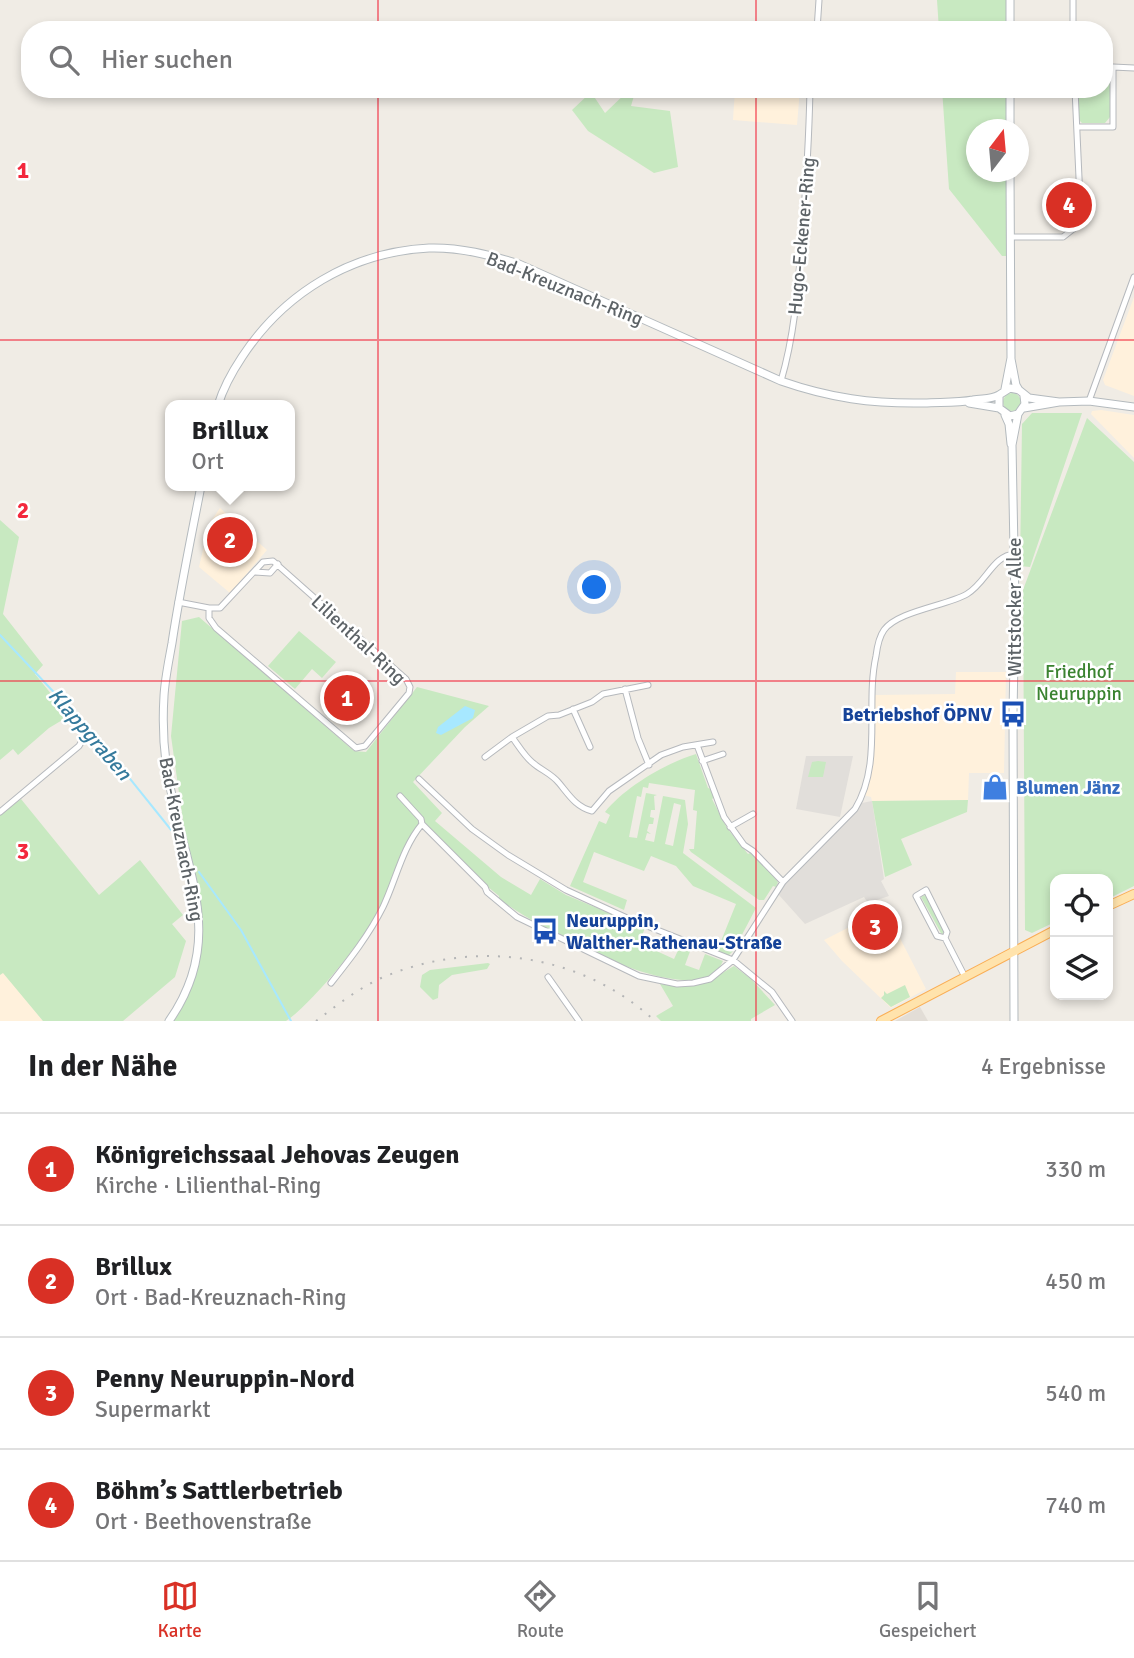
<!DOCTYPE html>
<html lang="de">
<meta charset="utf-8">
<style>
:root{--surface:#fff;--page:#f6f6f6;--text:#202124;--muted:#757577;--line:#e0e0e0;--accent:#d93025}
body{margin:0;font-family:Signika,sans-serif;background:var(--page);color:var(--text)}
.controls{position:absolute;right:21px;bottom:21px;display:grid;overflow:hidden;border-radius:14px;box-shadow:0 4px 10px #0003}
.controls button{width:63px;height:63px;display:grid;place-items:center;padding:0;border:0;border-bottom:2px solid var(--line);background:var(--surface);color:var(--text);font:35px sans-serif}
.compass{position:absolute;left:966px;top:119px;width:63px;height:63px;border-radius:50%;background:var(--surface);box-shadow:0 4px 10px #0003;rotate:16deg}
.you{position:absolute;left:595px;top:588px;width:24px;height:24px;margin:-18px;border:5px solid #fff;border-radius:50%;background:#1a73e8;box-shadow:0 0 0 10px #1a73e833}
.badge{display:grid;place-items:center;width:46px;height:46px;border-radius:50%;background:var(--accent);color:#fff;font-size:23px;font-weight:700}
.pin{position:absolute;translate:-50% -50%;border:4px solid #fff;box-shadow:0 2px 7px #0006}
.popup{position:absolute;left:165px;top:400px;width:130px;height:91px;box-sizing:border-box;display:grid;place-content:center;border-radius:14px;background:var(--surface);filter:drop-shadow(0 2px 5px #0005);font-size:23px;white-space:nowrap;color:var(--muted)}
.popup b{font-size:26px;color:var(--text)}
.popup::after{content:'';position:absolute;left:50%;top:100%;margin-left:-14px;border:14px solid transparent;border-top-color:var(--surface)}
.list{margin:0;padding:0;list-style:none}
h2{display:flex;justify-content:space-between;align-items:center;height:91px;margin:0;padding:0 28px;font-size:30px}
h2 small{font-size:23px;font-weight:400;color:var(--muted)}
.list li{display:grid;grid-template-columns:46px 1fr auto;gap:21px;align-items:center;box-sizing:border-box;height:112px;padding:0 28px;border-top:2px solid var(--line)}
.list b{display:block;font-size:26px;white-space:nowrap}
.list p{margin:0;font-size:23px;white-space:nowrap;color:var(--muted)}
.list em{font-size:23px;font-style:normal;color:var(--muted)}
.icon{flex:none;width:38px;height:38px;fill:none;stroke:currentColor;stroke-width:2;stroke-linecap:round;stroke-linejoin:round}
.map{position:relative;flex:none;width:1134px;height:1021px;overflow:hidden}
.search{position:absolute;background:var(--surface);box-shadow:0 4px 10px #0003;left:21px;right:21px;top:21px;height:77px;display:flex;align-items:center;gap:18px;box-sizing:border-box;padding:0 24px;border-radius:28px;color:var(--muted);font-size:26px}
.sheet{height:539px;background:var(--surface)}
nav{display:flex;justify-content:space-around;align-items:center;box-sizing:border-box;height:98px;border-top:2px solid var(--line);background:var(--surface);font-size:19px;color:var(--muted)}
nav a{display:grid;justify-items:center;gap:4px}
nav .on{color:var(--accent)}
.map>svg:first-child{display:block}
.commercial{fill:#fff1dc}
.industrial{fill:#e1deda}
.education{fill:#e2ddd6}
.green{fill:#c8e9c1;fill-rule:evenodd}
.water{fill:#a7e8ff}
.lines{fill:none;stroke-linecap:round;stroke-linejoin:round}
.stream{stroke:#a7e8ff;stroke-width:2}
.minor-casing{stroke:#b6b9bd;stroke-width:7}
.secondary-casing{stroke:#b4babe;stroke-width:9}
.primary-casing{stroke:#faae55;stroke-width:10}
.minor{stroke:#fff;stroke-width:5}
.secondary{stroke:#fff;stroke-width:7}
.primary{stroke:#ffe3ac;stroke-width:8}
.rail{stroke:#b4b5b6;stroke-width:2;stroke-dasharray:2 9;stroke-linecap:butt}
.grid{fill:none;stroke:#f3283d;stroke-width:2;stroke-opacity:0.55}
.labels{text-anchor:middle;stroke-width:5;stroke-linejoin:round;paint-order:stroke}
.street-label{font-size:19px;fill:#5d6367;stroke:#fff}
.park-label{font-size:19px;fill:#3a8330;stroke:#fff}
.transit-label{font-size:19px;font-weight:bold;fill:#164399;stroke:#fff;text-anchor:end}
.shop-label{font-size:19px;font-weight:bold;fill:#366cbe;stroke:#fff;text-anchor:start}
.water-label{font-size:21px;font-style:italic;fill:#357a9c;stroke:#fff}
.grid-label{font-size:23px;text-anchor:middle;font-weight:bold;fill:#f3283d;stroke:#fff;stroke-width:5;stroke-linejoin:round;paint-order:stroke}
</style>
<div class="map">
<svg width="1134" height="1021" viewBox="0 0 1134 1021">
<rect width="100%" height="100%" fill="#f0ece5"/>
<path class="commercial" d="M735,89H800L797,125L733,120Z
M1134,297V396L1105,385L1103,380Z
M1101,410L1134,415V458L1091,414L1092,411Z
M220,508L267,550L230,593L199,567L209,524Z
M956,672H1006L1004,773H969L968,800L872,801L871,797L863,795L869,783L875,695L955,694Z
M885,909L926,989L891,1008L842,961L824,940Z
M3,972L43,1021H0V975Z"/>
<path class="industrial" d="M806,756H853L840,817L796,809Z
M872,801L884,879L881,881L889,896L868,903L864,897L805,924L779,895L780,890L862,803Z"/>
<path class="education" d="M920,1007L928,1021H895Z"/>
<path class="green" d="M937,0H1007V30H939Z
M1104,69L1111,72L1110,117L1105,123H1082L1079,120L1077,89H1104Z
M630,89H636L631,106L670,111L678,167L654,173L588,131L572,110L591,92L605,113Z
M942,89H1008V129L976,130V172H1008V256H1002L949,189Z
M1003 402a9 9 0 1 1 18 0a9 9 0 1 1-18 0Z
M1032,413H1082L1030,567L1020,566L1022,424Z
M1087,418L1134,462V886L1108,899V879H1055V922L1032,933L1025,930L1023,590Z
M0,520L19,537L3,614L43,665L35,674L69,716L49,728L18,755L13,749L0,760Z
M199,617L354,751L366,752L417,687L489,706L465,727L413,782L442,813L435,821L501,877L531,895L540,879L566,895L645,928L639,943L674,959L682,942L692,946L685,965L699,970L705,954L723,961C699,1021 531,923 499,899V896L477,878L425,823L423,818L419,820V825C402,851 394,880 380,909C365,938 312,1004 286,1021H170L183,1000L200,942L171,736L182,621Z
M299,631L336,662L322,678L312,669L295,689L268,666Z
M696,754L708,788L711,789L715,797L712,799L727,828L748,854L752,852L775,878L778,882L776,887L773,886L764,900H759L691,852L689,849H694L697,811L693,810L695,790L649,783L648,788L643,787L641,797L637,796L629,837L637,838L646,793L657,795L654,796L655,810H651L650,817L654,818L653,824H649L647,831L651,834L647,833L645,840L654,842L663,796L685,800L688,824L683,853L756,908L734,950L728,956L717,951L736,904L693,886L676,866L651,856L644,871L594,852L583,882L627,900L624,910L570,886L599,821L606,824L610,815L605,812C625,787 666,763 696,754ZM674,803L681,805L673,846L665,844Z
M818,761L826,762L823,777H808L812,762Z
M21,799L99,895L140,860L183,915L172,924L186,941L175,977L123,1021H43L3,973L0,975V815Z
M968,800L967,812L901,839L912,865L885,877L872,801Z
M925,895L944,931L942,935L921,897Z
M488,963L490,964L487,969L452,975L439,985L438,998L433,1000L420,987L422,975L430,970Z
M734,966L751,979L775,1005L751,1019V1021H661L656,1016L673,1006L660,984C697,987 703,985 734,966Z
M905,985L910,997L891,1007L881,998L884,995V991L887,994Z"/>
<path class="water" d="M465,706L475,710L473,718L441,735L436,733L438,727Z"/>
<g class="lines">
<path class="stream" d="M0,635L98,739L176,836
M199,872L241,930L291,1021"/>
<g class="minor-casing">
<path id="minor" d="M1073,0V30
M817,30L819,0
M1113,67L1134,68
M1078,127H1113V67H1104
M1011,237H1063L1077,226L1080,200L1075,89
M781,381C795,333 798,286 802,236C806,187 809,138 810,89
M1089,401L1134,277
M255,572L270,573L278,564
M178,602L209,608H220L263,562L273,561L406,679L410,687L409,693L365,746L356,748L216,628L209,618V608
M625,689L638,738L649,765
M573,709L590,747
M512,737C518,745 525,757 533,763C541,770 552,774 559,783C569,795 576,807 592,811L609,791L661,755L683,747L713,742
M697,745L724,817L744,845L753,851L783,882
M485,757L512,737L548,716L559,715L592,702L603,694L648,685
M702,761L723,754
M419,779L472,829L508,855L566,890L627,918L733,960L772,992L792,1021
M400,796L421,819L422,824L485,887L487,892L517,917L639,976L677,984L693,983L710,979L733,960L783,882L855,809C883,763 865,706 876,656C877,648 879,637 884,630C898,611 946,606 967,594C986,583 993,555 1015,554
M0,812L79,746L83,739
M730,827L753,814
M945,938L937,936L916,896L926,890L947,932L945,938L965,977
M548,977L579,1021
M331,983C350,959 369,935 383,907C396,880 402,848 422,824"/>
</g>
<g class="secondary-casing">
<path id="secondary" d="M1010,0V30
M1010,89V130
M1011,359L1016,385L1019,390
M1005,389L1011,358L1010,172
M1024,396L1025,404L1018,414L1010,416L999,408V395L1010,388L1019,390L1029,398L1059,402
M969,403L999,408
M218,405C223,389 232,372 242,357C284,293 351,252 429,248C460,247 490,255 519,264L781,381C830,398 872,404 924,403C940,402 957,403 973,400C982,398 990,400 999,395
M1024,408L1059,402L1089,401L1134,407
M1005,415L1009,424L1011,444
M169,1021C225,941 188,875 171,791C164,760 162,728 164,696C165,678 169,660 172,643C180,590 191,538 201,486
M1014,1021L1013,714L1015,603L1012,445L1018,414"/>
</g>
<g class="primary-casing">
<path id="primary" d="M1108,906L1134,894
M881,1021L1055,930"/>
</g>
<use href="#minor" class="minor"/>
<use href="#secondary" class="secondary"/>
<use href="#primary" class="primary"/>
<path class="rail" d="M316,1021C336,1006 356,990 379,979C472,938 580,952 655,1021"/>
</g>
<path class="grid" d="M378,0V30M756,0V30M378,89V1021M756,89V1021M0,340H1134M0,681H1134"/>
<defs>
<g id="bus-bare" transform="scale(2.1)"><path d="M-5-6H5V4H4V6H2V4H-2V6H-4V4H-5ZM-3.5-4V0h7V-4ZM-3.5 1.2v1.5H-2V1.2ZM2 1.2v1.5H3.5V1.2Z" fill="#1a4fb4" stroke="#fff" stroke-width="2.5" paint-order="stroke"/></g>
<g id="shop-bare" transform="scale(2.1)"><path d="M-5-2.5h2.3a2.7 3.5 0 0 1 5.4 0H5L5.5 6h-11ZM-1.5-2.5h3a1.5 2.3 0 0 0-3 0Z" fill="#3f7fe0" stroke="#fff" stroke-width="2.5" paint-order="stroke"/></g>
</defs>
<g fill-rule="evenodd">
<use href="#bus-bare" x="1013" y="714"/>
<use href="#shop-bare" x="995" y="787"/>
<use href="#bus-bare" x="545" y="931"/>
</g>
<g class="labels">
<g class="street-label">
<text transform="translate(801 236) rotate(-85)" y="7">Hugo-Eckener-Ring</text>
<text transform="translate(565 288) rotate(22)" y="7">Bad-Kreuznach-Ring</text>
<text transform="translate(1014 607) rotate(-90)" y="7">Wittstocker Allee</text>
<text transform="translate(359 639) rotate(43)" y="7">Lilienthal-Ring</text>
<text transform="translate(182 839) rotate(79)" y="7">Bad-Kreuznach-Ring</text>
</g>
<g class="park-label">
<text x="1079" y="678">Friedhof<tspan x="1079" dy="22">Neuruppin</tspan></text>
</g>
<g class="transit-label">
<text x="992" y="721">Betriebshof ÖPNV</text>
<text x="566" y="927" text-anchor="start">Neuruppin,<tspan x="566" dy="22">Walther-Rathenau-Straße</tspan></text>
</g>
<g class="shop-label">
<text x="1016" y="794">Blumen Jänz</text>
</g>
<g class="water-label">
<text transform="translate(90 734) rotate(49)" y="7">Klappgraben</text>
</g>
</g>
<g class="grid-label">
<text x="23" y="178">1</text>
<text x="23" y="518">2</text>
<text x="23" y="859">3</text>
</g>
</svg>
<div class="controls">
<button><svg class="icon" aria-label="locate" viewBox="0 0 24 24"><circle cx="12" cy="12" r="6"/><path d="M12 2v4M12 18v4M2 12h4M18 12h4"/></svg></button>
<button><svg class="icon" aria-label="layers" viewBox="0 0 24 24"><path d="M12 4l9 5-9 5-9-5zM3 14l9 5 9-5"/></svg></button>
</div>
<svg class="compass" viewBox="-18 -18 36 36"><path d="M0-13l5 13h-10z" fill="#e53935"/><path d="M0 13l5-13h-10z" fill="#757577"/></svg>
<div class="you"></div>
<div class="pin badge" style="left:347px;top:698px">1</div>
<div class="pin badge" style="left:230px;top:540px">2</div>
<div class="popup"><b>Brillux</b>Ort</div>
<div class="pin badge" style="left:875px;top:927px">3</div>
<div class="pin badge" style="left:1069px;top:205px">4</div>
<div class="search"><svg class="icon" aria-label="search" viewBox="0 0 24 24"><circle cx="10" cy="10" r="6"/><path d="M15 15l6 6"/></svg>Hier suchen</div>
</div>
<section class="sheet">
<h2>In der Nähe<small>4 Ergebnisse</small></h2>
<ul class="list">
<li><span class="badge">1</span><div><b>Königreichssaal Jehovas Zeugen</b><p>Kirche · Lilienthal-Ring</p></div><em>330 m</em></li>
<li><span class="badge">2</span><div><b>Brillux</b><p>Ort · Bad-Kreuznach-Ring</p></div><em>450 m</em></li>
<li><span class="badge">3</span><div><b>Penny Neuruppin-Nord</b><p>Supermarkt</p></div><em>540 m</em></li>
<li><span class="badge">4</span><div><b>Böhm’s Sattlerbetrieb</b><p>Ort · Beethovenstraße</p></div><em>740 m</em></li>
</ul>
</section>
<nav>
<a class="on"><svg class="icon" aria-label="map" viewBox="0 0 24 24"><path d="M3 6l6-2 6 2 6-2v14l-6 2-6-2-6 2zM9 4v14M15 6v14"/></svg>Karte</a>
<a><svg class="icon" aria-label="directions" viewBox="0 0 24 24"><path d="M12 3l9 9-9 9-9-9zM9 14v-3h6M13 9l2 2-2 2"/></svg>Route</a>
<a><svg class="icon" aria-label="saved" viewBox="0 0 24 24"><path d="M7 4h10v16l-5-4-5 4z"/></svg>Gespeichert</a>
</nav>
